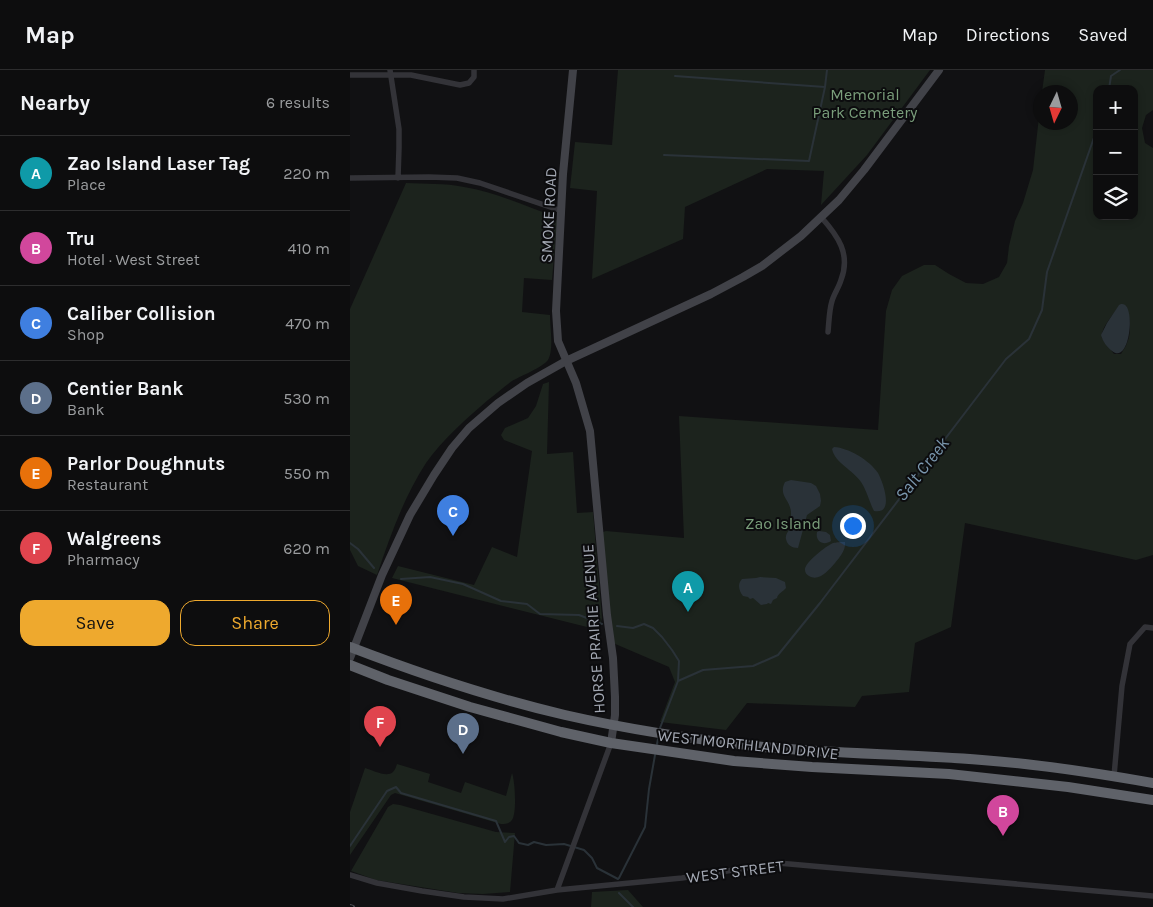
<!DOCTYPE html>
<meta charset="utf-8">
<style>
:root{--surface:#0d0d0e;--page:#161617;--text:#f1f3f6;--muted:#9a9c9e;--line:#2d2d2e;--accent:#eea92e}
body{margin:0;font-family:Karla,sans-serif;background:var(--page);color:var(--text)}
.controls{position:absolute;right:15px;top:15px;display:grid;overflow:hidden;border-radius:10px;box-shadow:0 2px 8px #0003}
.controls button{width:45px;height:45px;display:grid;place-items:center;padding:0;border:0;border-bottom:1px solid var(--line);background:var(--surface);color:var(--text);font:25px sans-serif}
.compass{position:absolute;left:683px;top:15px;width:45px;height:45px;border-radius:50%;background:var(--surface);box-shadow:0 2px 8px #0003;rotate:185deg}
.you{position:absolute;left:502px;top:455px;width:18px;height:18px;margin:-12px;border:4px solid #fff;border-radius:50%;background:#1a73e8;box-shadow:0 0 0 8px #1a73e833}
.badge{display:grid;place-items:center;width:32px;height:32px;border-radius:50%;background:var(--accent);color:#fff;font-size:16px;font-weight:700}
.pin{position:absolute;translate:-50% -41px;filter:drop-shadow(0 1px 2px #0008)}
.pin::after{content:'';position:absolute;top:26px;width:18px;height:15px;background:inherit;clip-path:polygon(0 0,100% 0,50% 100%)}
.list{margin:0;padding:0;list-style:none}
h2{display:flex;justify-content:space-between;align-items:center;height:65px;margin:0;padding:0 20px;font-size:21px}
h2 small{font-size:16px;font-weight:400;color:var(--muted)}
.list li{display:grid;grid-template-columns:32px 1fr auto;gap:15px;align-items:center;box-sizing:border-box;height:75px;padding:0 20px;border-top:1px solid var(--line)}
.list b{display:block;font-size:19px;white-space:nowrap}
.list p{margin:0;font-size:16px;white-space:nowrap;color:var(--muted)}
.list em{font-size:16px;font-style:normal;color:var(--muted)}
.actions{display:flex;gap:10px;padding:15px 20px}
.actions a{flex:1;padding:11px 0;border:1px solid var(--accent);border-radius:15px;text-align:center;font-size:18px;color:var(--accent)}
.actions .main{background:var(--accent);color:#111}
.icon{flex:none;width:28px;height:28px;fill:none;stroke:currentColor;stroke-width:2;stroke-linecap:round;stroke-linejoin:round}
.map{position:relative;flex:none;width:803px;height:837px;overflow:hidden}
header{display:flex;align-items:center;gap:30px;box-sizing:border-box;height:70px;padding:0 25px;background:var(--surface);border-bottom:1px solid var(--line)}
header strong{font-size:24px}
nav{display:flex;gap:28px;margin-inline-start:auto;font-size:18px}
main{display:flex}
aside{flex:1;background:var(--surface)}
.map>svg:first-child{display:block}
.green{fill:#1c231d;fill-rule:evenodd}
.water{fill:#2a3238}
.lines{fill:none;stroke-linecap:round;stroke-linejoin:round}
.stream{stroke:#2a3238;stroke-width:2}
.street{stroke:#333338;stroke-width:5.5}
.secondary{stroke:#414248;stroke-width:8}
.highway{stroke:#5f6269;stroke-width:10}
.rail-casing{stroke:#48494f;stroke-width:4}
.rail{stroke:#0c0c0e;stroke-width:2;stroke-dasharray:5.5;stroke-linecap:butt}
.labels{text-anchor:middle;stroke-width:4;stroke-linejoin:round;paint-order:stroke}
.park-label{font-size:16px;fill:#7a9e7b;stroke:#0c0c0e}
.street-label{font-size:16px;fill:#a3a8b3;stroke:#0c0c0e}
.water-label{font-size:18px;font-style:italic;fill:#7a97ae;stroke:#0c0c0e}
</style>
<header>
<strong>Map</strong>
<nav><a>Map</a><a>Directions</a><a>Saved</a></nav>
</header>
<main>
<aside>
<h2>Nearby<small>6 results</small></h2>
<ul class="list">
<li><span class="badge" style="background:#0f9aa8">A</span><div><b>Zao Island Laser Tag</b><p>Place</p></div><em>220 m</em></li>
<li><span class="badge" style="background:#d1479c">B</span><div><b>Tru</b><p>Hotel · West Street</p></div><em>410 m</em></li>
<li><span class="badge" style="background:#3f7fe0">C</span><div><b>Caliber Collision</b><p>Shop</p></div><em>470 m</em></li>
<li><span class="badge" style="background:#5c6f8a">D</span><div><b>Centier Bank</b><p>Bank</p></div><em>530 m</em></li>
<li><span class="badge" style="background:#e8710a">E</span><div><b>Parlor Doughnuts</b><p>Restaurant</p></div><em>550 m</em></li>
<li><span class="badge" style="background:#e0444e">F</span><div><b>Walgreens</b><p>Pharmacy</p></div><em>620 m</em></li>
</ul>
<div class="actions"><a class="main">Save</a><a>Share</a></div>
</aside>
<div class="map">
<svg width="803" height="837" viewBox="0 0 803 837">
<rect width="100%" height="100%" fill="#111113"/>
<path class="green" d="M268,0H580L517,85L471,135L474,101L417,99L335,137L333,169L242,209L247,121L220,118L225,72L262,75Z
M695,0H803V40L796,45L792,58L795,73L803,78V485L786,490L615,453L601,557L565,573L559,622L512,626L505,637L397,633L376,660L310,652L325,612L319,597L263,573L252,465L253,462L256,461L334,468L329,346L528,360L536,241L542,220L552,206L574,195H585L599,204L616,213L633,214L649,207L657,193L659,176L665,151L673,133L683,100L690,38V52H720V22H692ZM747,19H784V146H747ZM769,236H776C780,247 782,262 777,273C776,277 773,280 771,284H764L752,268C751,256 763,246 769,236Z
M56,113C75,114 95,113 114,117C145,122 175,136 204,146L207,151L202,210L174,208L172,242L200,245C200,257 204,280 198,290C193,297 171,306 162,311C154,317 146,324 138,330C117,348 92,370 76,393C54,427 40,466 27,505L8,496L0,480V239Z
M199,312L197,384L223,382L227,443L243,442L252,548L249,560L42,508L48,496L124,515L142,477L167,487L182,381L154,370L151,365L155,358L178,348L186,336L193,314Z
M47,694L80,704L78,712L111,723L115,712L156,726L162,703C165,711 167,743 162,750C159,754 155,754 151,754L45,723L41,725L0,785V742L15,698C22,700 37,708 43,702C45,700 46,697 47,694Z
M43,734L50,735L146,762L165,763L160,822L133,824L108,823L26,810L1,801L38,737Z
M278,820L293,837H241L242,822Z"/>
<path class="water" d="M771,234C773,234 774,234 775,235C785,242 779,295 762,281C757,277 753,272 751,265L757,253L769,235Z
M484,377C499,378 519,390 528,403C533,412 545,445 524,441C519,431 517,421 511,412C503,400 485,393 482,379Z
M441,410L461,413L466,416L470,424L471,431L470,436L457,445L448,478C442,478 437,475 436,469C435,465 438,462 440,458C441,453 441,447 441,442C440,429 428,426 435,412Z
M469,461L476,462L480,465L481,471C474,476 465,472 467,462Z
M490,472H495C496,480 490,487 485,493C479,500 469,512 459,506C457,505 455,503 455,500C454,493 476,476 483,473C484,473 489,472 490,472Z
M410,507L426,508L435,512L436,518C433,522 428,523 427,528L423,530L421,534L418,533L417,534L411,535L403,528L400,529L398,527L393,526C389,521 387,514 392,509L406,508Z"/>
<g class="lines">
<path class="stream" d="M325,6L475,17
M759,19L761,6L770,0
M314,85L459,91L475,17L477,0
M0,473L8,479L24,498
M51,509L80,507L113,514L151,531L177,534L190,544L229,545L252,554
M267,556L283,558L294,554L303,558L312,567L322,580L329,591L328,611
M310,658L328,611L353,600L403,596L428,585L470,533L656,289L679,269L692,240L697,202L747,59
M307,674L308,669
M0,776L37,721L46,717L51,723L146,751L155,772L159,767L164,766L169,773L178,775L184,772L196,775L214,774L234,780L242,788L247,798L268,809
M269,808L295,757L299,719L305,685
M269,823L283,837"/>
<path class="street" d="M40,0L49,59V78L48,108
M0,5H61L110,15L119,13L124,7V0
M0,108L79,107L107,108L130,113L212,141
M471,147C488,166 501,184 491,210C489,217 484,224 482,231C479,241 479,252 478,262
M764,706L772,616L780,574L795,557L803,558
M0,805L27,813L72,821L114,827L153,829L207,820L332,808L428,793L803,826
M207,820L261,673"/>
<path class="secondary" d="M223,0L213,104L206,241L208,271L226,313L240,361L257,545L263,588L265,627V645L261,673
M0,588L32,505L60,445L84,405L102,378L119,358L148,333L177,313L216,291L361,224L393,207L412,196L451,166L489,130L514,100L589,0"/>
<path class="highway" d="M0,577C70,604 142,628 215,645C281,660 348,670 414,677C487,684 560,684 632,690C689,694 746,703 803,713
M0,595L38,610L120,637L211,662L261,673L384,691L462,697L599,704L718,717L803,730"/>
<g class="rail-casing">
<path id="rail" d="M0,836L3,837"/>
</g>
<use href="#rail" class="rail"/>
</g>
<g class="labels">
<g class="park-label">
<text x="515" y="30">Memorial<tspan x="515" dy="18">Park Cemetery</tspan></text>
<text x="433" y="459">Zao Island</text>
</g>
<g class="street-label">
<text transform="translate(198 145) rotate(-87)" y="6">SMOKE ROAD</text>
<text transform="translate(243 559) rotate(-94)" y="6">HORSE PRAIRIE AVENUE</text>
<text transform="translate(398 674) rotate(6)" y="6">WEST MORTHLAND DRIVE</text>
<text transform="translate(385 801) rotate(-7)" y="6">WEST STREET</text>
</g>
<g class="water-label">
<text transform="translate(572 399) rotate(-52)" y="6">Salt Creek</text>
</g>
</g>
</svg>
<div class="controls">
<button>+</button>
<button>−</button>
<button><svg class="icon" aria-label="layers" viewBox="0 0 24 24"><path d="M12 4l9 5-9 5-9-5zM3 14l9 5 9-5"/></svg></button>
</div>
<svg class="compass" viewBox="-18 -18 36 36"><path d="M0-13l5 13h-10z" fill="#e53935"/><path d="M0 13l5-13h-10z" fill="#9a9c9e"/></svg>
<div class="you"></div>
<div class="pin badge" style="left:338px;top:542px;background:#0f9aa8">A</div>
<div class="pin badge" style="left:653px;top:766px;background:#d1479c">B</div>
<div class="pin badge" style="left:103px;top:466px;background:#3f7fe0">C</div>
<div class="pin badge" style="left:113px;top:684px;background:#5c6f8a">D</div>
<div class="pin badge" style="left:46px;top:555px;background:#e8710a">E</div>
<div class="pin badge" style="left:30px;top:677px;background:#e0444e">F</div>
</div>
</main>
